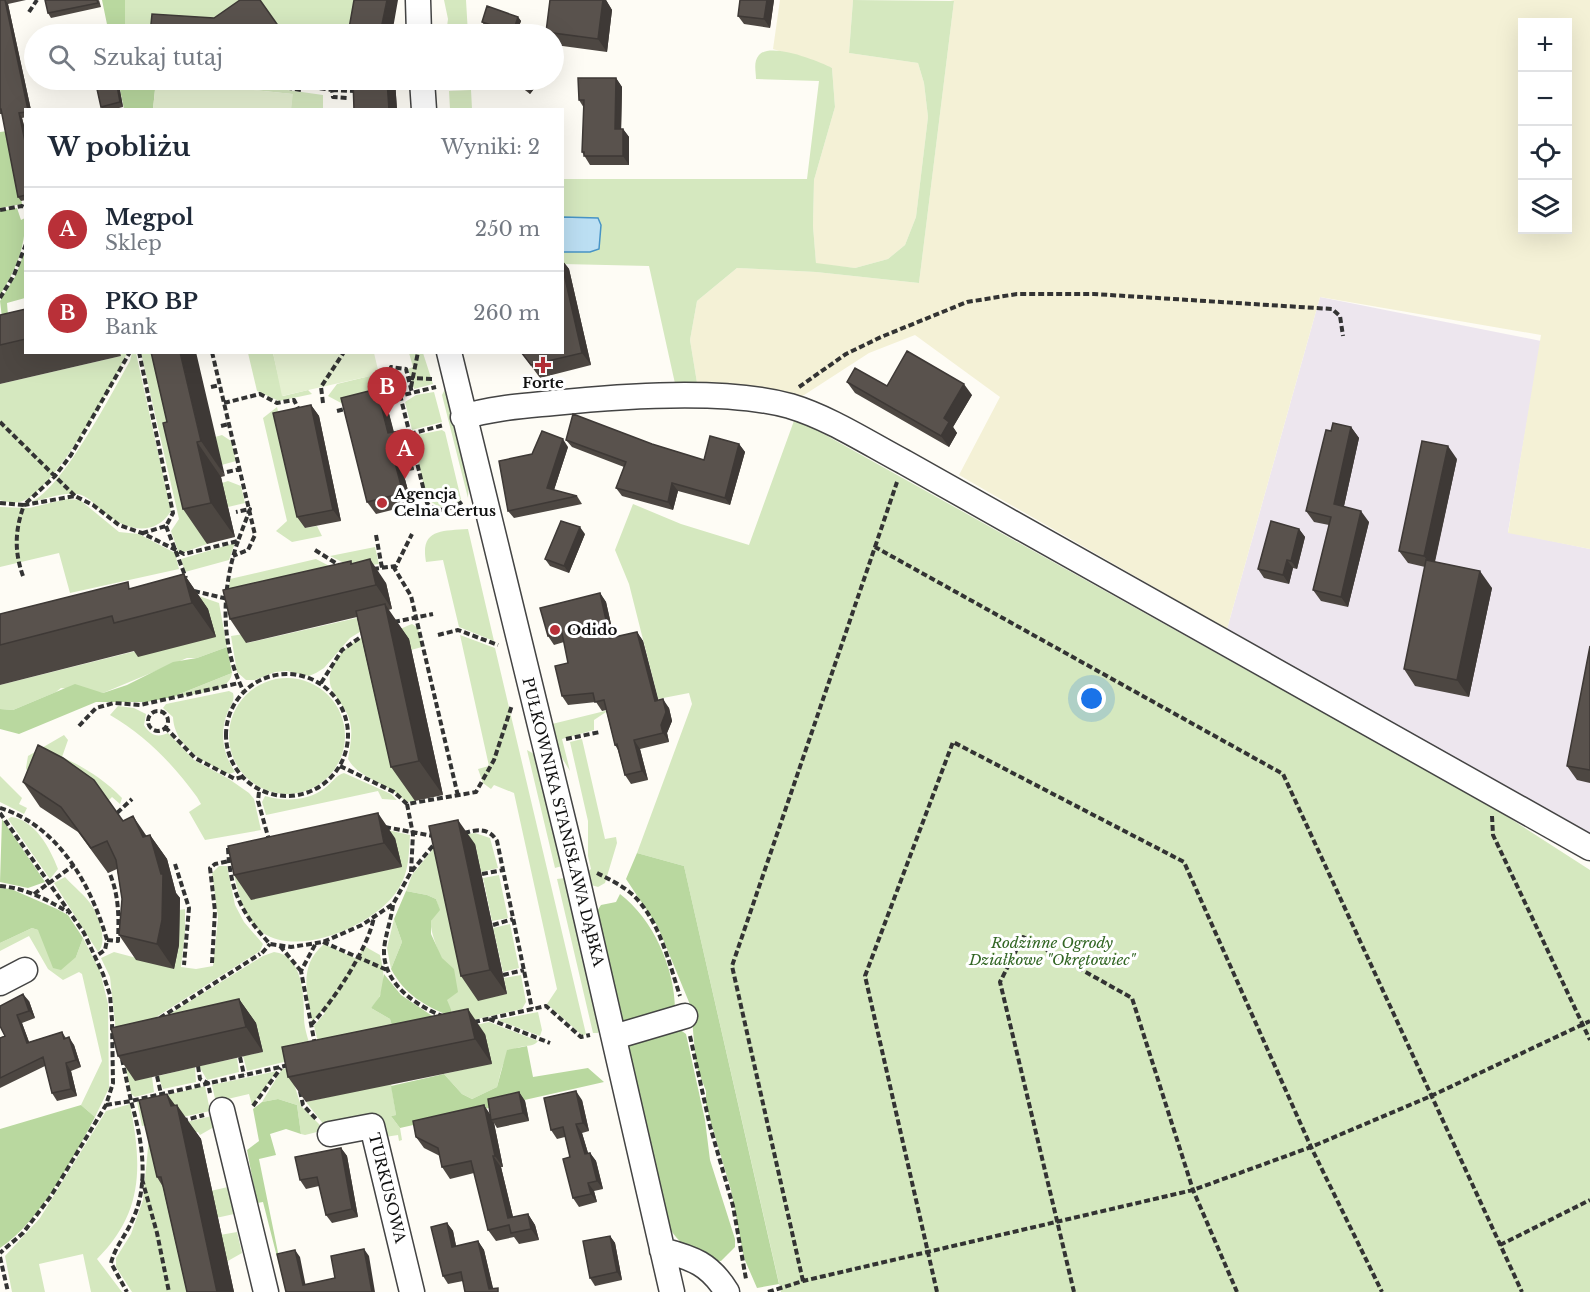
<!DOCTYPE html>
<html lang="pl">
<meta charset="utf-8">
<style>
:root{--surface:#fff;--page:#f2f2f3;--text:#1f2937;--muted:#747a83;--line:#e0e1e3;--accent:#b93038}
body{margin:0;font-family:"Libre Baskerville",serif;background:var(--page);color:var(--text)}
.controls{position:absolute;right:18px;top:18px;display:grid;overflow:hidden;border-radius:0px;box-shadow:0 6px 24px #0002}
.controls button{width:54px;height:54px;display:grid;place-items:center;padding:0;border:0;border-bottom:2px solid var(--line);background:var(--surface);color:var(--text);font:30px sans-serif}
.you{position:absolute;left:1092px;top:699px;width:21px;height:21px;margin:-15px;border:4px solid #fff;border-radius:50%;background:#1a73e8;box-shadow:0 0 0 9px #1a73e833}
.badge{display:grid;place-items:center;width:39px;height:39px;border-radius:50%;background:var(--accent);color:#fff;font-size:20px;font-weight:700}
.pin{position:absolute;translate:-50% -50px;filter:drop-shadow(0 2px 3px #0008)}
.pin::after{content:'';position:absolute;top:32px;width:21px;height:18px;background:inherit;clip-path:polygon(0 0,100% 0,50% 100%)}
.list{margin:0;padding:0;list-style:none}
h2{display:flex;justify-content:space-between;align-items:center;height:78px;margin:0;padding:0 24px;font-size:26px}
h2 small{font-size:20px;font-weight:400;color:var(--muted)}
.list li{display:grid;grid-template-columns:39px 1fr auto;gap:18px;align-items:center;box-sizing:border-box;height:84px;padding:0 24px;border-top:2px solid var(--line)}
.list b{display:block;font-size:22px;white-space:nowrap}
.list p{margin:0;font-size:20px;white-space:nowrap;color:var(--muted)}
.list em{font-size:20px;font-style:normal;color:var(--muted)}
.icon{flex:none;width:33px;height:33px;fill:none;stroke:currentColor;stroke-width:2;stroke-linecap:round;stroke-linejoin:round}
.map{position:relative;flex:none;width:1590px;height:1292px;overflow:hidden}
.search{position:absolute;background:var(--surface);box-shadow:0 6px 24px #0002;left:24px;top:24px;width:540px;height:66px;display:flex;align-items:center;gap:15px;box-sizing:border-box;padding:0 21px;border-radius:33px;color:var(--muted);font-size:22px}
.panel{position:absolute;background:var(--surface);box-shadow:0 6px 24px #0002;left:24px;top:108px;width:540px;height:246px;border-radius:0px}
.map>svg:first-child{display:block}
.industrial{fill:#ede6ee}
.farmland{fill:#f4f1d6;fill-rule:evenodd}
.green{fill:#d5e8bf}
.forest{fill:#b9d89f}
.pitch{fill:#e5f0d1}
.water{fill:#bcdff3;stroke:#4894c6;stroke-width:1.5}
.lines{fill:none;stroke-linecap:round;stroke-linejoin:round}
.minor-casing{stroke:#444;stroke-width:27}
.path{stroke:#333;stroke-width:4;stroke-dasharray:6 3;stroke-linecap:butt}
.minor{stroke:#fff;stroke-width:24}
.wall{fill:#4d4742}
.shaded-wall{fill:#3e3936}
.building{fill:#59524d;stroke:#3e3936;stroke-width:1.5}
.poi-dot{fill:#b93038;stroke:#fff;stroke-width:2}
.labels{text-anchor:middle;stroke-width:6;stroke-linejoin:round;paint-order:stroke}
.poi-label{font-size:15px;font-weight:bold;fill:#111;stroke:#fff;text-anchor:start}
.street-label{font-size:15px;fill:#111;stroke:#fff}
.park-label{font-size:15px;font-style:italic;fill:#326624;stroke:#fff}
</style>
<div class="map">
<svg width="1590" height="1292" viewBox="0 0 1590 1292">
<rect width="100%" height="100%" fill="#fefcf5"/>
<path class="industrial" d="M1320,297L1541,341L1508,532L1590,549V840L1227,629Z"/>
<path class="farmland" d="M780,0H853L849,53L918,63L924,83L928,117L916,217L905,245L888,259L855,268L816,264L813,226L814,180L835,107L832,68L773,49Z
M950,0H1590V549L1508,533L1541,335L1320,297L1227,629L959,475L1000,397L915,335L869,353L801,397L698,389L690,340L697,301L737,268L816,272L919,283L954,1ZM1522,22H1568V230H1522Z"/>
<path class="green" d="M125,0H365L359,34H285L236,22L152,34H125Z
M444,0H466L468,34H446L448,19Z
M853,0L954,1L919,283L816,272L737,268L697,301L690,340L698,389L676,388L649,266L563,264V179H807L819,81L756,79C756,71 753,62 759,55C771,42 818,61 832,68L835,107L814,180L813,226L816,263L855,268L888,259L905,245L916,217L928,117L924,83L918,63L849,53Z
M157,80H208L269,84L273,88L323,95V109H291L292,94Z
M471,90L472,109H450L449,91Z
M120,353H127C113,386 58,482 27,499C19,504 9,503 0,500V384L121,356Z
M132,353H136L171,511C156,536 128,531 107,515C97,508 90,496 77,494C62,492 45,499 31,502C63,488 111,394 130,361Z
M141,353H166L207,544L184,552L178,551L171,531L179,519Z
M248,353H273L283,396L308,390L312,394L279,401L257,391Z
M409,353H423L433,384L414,389L408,369L413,367Z
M382,373L387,395L383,396L381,390L368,393L369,399L343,404L328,396L337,384Z
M445,389L469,481L468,498L442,395Z
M434,392L442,422L412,430L405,402L416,395Z
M277,407L305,528L317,526L322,536L292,542L276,531L287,521L263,418Z
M795,418L1494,808L1590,870V1292H781L684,866L637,853L692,704L689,693L658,699L629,584L615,550L633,504L681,524L749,545Z
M442,430L445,432L461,499L457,503L439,507L427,499L412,436Z
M222,435L231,441L236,461L218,466L215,437Z
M228,481L241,486L245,503L228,507L222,483Z
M67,499L80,500L119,532L139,534L175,553L179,569L70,593L59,553L0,567V507L29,508Z
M468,529L494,641L459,627L443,560L426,562C420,529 441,531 468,529Z
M235,543L229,560L185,572L181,559Z
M375,547L379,564L354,568L330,556Z
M316,559L339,571L228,593L230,579Z
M193,594L219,603L227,647L197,658H187L103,693L61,688L56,692L13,710L0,709V685L136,651Z
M374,614L368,627L350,638L324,668L316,673L309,676L287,671L275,672L255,680H246L237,672L231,636L244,634L247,643Z
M412,624L418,628L422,647L411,650L415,801L406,802C389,783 359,779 348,759C350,747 353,734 350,722C347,708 337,701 332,689C322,670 346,644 363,637C368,635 375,636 381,635C391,633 402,628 412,624Z
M460,635L495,648L586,1034L583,1036L547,1004L557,989L514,793L494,785L491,789L483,783L478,769L489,766Z
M232,673C230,694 189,694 172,697Z
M229 736a58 58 0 1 1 116 0a58 58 0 1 1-116 0Z
M229,691L233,693C235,700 231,705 228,711C219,733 223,754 235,772L229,774C204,763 174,746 173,717L163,708L166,704Z
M118,706L134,708L146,714L144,725C150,735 157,738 168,733L194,760L229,779L249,793L254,799L261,830L205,840L189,812L201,804L197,797C172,763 146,736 110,715Z
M609,710L594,720V730L562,739L570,771L559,753L552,724Z
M64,735L68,740L62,757C84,767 105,780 122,798L120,804L112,797L107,802L30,780L26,768L28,756Z
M582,739L605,839L616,837L617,843L605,883L598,887L588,884L586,873L591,869L588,856V821L570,742Z
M527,750L536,755L562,866L555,868Z
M344,773L391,794L397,800L382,799L378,791L266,815L262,802L265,796C285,802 308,801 325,788C332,783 336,775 344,773Z
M0,776L22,798L19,804L27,808L24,814L0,802Z
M11,817C35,820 50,848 58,869L50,879L8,819Z
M383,829L410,835C409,853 409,872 399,888C378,924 300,958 263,933C241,918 237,887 232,864L401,867L395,838Z
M475,833L490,838L498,868L481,872L475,844L478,1000L507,994L504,978L521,975L526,1002L522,1009L464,1022L452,1017L451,1009L446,1000L454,993C450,978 428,932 431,921C433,917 437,913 439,909L436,899L427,895L406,891L412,875L441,839Z
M219,866H227L235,905L244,922L263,944L260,951L117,1042L110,977L101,958L114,952L174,968L179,945V910L185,909V932L181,967L196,969L213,966L218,918L212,873Z
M499,875L508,918L492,921L483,878Z
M65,877C73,886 86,896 92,906C99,916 108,943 98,952L54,883Z
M565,878L600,1027L598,1033H593L557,879Z
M394,919L402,942L391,969L387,948Z
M510,924L519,968L503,972L493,928Z
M32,928L38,930L76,957L83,938L100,971L108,1004L109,1088L95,1117L81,1105L102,1061L82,974L79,972L63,980L48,969L29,936L0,951V943Z
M324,944L357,959L364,946L380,955C385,975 387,992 371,1008L390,1019L393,1029L321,1054L314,1026L325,1013L322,1011L312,1022C307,993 298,966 324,944Z
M274,952C303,955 304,996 304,1018C304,1030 310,1044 313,1055L247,1071L243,1056L263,1052L256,1023L135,1080L152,1077L154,1092L135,1097L131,1094L122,1048L168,1015L263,956Z
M538,1012L542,1030L540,1036L497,1020Z
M489,1022L538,1041C533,1047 528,1045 520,1047C503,1051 501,1073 497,1087L472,1099L462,1094L444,1074L492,1063L467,1027Z
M237,1058L239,1072L207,1080L199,1066Z
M195,1067L196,1082L163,1089L158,1076Z
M289,1068L301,1106L325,1130L305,1135L301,1134L297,1105L278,1099L262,1102L282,1069Z
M277,1071L252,1105L249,1094L219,1101L217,1108L212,1085Z
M391,1083L396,1115L391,1116L400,1128L402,1140L399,1141L398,1135L385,1137L328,1130L306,1102Z
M205,1086L210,1111L142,1126L137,1102Z
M130,1104C142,1166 144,1212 97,1259L122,1292H91L83,1254L39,1264L45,1292H12L5,1256L40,1218L106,1111Z
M212,1116L214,1127L200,1135L198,1132L192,1133L203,1292H132L116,1267V1258L131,1234L143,1200L149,1137L157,1129Z
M228,1187L234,1214L216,1218L206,1192Z
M237,1232L242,1253L226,1262L220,1235Z"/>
<path class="forest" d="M102,0H125V34H109Z
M118,80H156L153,109H124Z
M8,131L22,204L0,208V132Z
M17,208L21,220L25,218C26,247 15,271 0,295V211Z
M25,250V298L7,303L8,316L2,318L0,301L16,275Z
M227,647L232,673L172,697L147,702H96L19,734L0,729V709L13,710L75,684L103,693L127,685L173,662L197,658Z
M2,819L45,882L28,888L0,882Z
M637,853L684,866L779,1284L757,1288L744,1258L731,1190L706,1106V1091L696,1065L691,1007L658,927L626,879Z
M0,888L11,889L57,909L68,915L83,938L76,957L61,970L53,968L38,930L32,928L0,943Z
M406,891L427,895L436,899L440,910L431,921V934L442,958L454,969L458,992L447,1000L451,1009L452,1017C425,1006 405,995 391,969L402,942L394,919Z
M620,894C653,919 675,968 675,1010L637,1025L621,1022L597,911L601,905L616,902Z
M384,974L401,995L434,1017L393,1029L390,1019L371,1008L380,996Z
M679,1029L686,1034L705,1120L710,1160L735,1239V1247L721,1261C697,1260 682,1246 669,1228L627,1046L631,1041Z
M527,1046L533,1077L588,1068L604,1082L400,1128L391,1116L396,1115L391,1086L444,1074L462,1094L472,1099L497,1087L507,1050Z
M278,1099L297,1105L301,1134L286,1129L270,1134L276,1155L259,1159L286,1292L263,1202L257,1203L247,1150L259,1141L253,1109L262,1102Z
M81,1105L95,1117C74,1157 38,1224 0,1248V1129Z"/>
<path class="pitch" d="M156,80L293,94L291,109H153Z
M273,353H374L379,374L282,396Z"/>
<path class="water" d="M563,217L598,218L601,225L599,249L590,252H563Z"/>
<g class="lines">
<g class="minor-casing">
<path id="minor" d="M418,0L419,34
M422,80L424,110
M449,352L575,869L672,1292
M463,417C492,408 523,406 553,403C621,396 724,388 790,406C830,418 868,443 904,462L1590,848
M0,983L25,970
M614,1037L685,1016
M222,1110L266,1292
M330,1134L372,1126L412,1292
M662,1250C693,1258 710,1264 727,1292"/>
</g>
<path class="path" d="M29,12L37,0
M243,80L272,82L276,86L301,90L304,86L332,90L333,97L348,98
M278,80L280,82L304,86
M332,90L355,91V87
M0,210L22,206L26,208
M0,298L14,275L26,244
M139,352L173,513L166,526L143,533
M212,352L255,535L248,550L233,556
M408,378L434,379
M211,387L220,385
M411,387L418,352
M799,387L846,354L881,337L967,302L1017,294H1094L1332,309L1340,316L1343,336
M400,395L427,503C438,514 451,510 463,501
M394,397L388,374L391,367L406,369L412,393
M379,401L436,387
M224,403L260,394L277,403L294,400L298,408
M323,403L321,387L344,352
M337,411L349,408
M0,422L75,496
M221,426L229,424
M410,434L444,425
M227,472L240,469
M0,503L24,505L55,476L71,455L130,352
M166,526L186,578
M376,535L382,568
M238,541C221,589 220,646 244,692
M875,547L897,482
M315,550L342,567
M393,566L411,596L458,796
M373,569L396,566L412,534
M23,576C14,551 15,530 24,505L75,496L93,505L119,525L142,533L184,554L238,541L250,509L236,512
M194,591L228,599
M394,622L433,614
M438,635L458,630L498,645
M226 735a61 61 0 1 1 122 0a61 61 0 1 1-122 0Z
M321,683L342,650L365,634
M148 721a10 10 0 1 1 20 0a10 10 0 1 1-20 0Z
M79,726L96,708L114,703L140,705L239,683
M165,727L195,758L235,779L242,777
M566,739L600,732
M340,766L394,792L407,804L476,792L494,760L512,705
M259,792L258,801L269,840
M407,804L413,834L411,872
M0,808C59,826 91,885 107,940L105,950L95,957
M0,813L84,933L103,974L110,995L112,1020L113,1083L106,1105L51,1196L23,1233L0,1253
M117,813L132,799
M1492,816L1493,835L1590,1040
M385,827L433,836
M464,833C478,829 489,828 497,841L532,1009
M228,848C230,890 241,913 270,944L291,947L323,942L362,925L393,904L411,872L436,842
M175,864L189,908L184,965
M597,873C609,879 623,886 633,895C660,921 669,963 680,996
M482,874L503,870
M0,886C25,888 46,899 68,912
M34,894L74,865
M393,905C391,920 385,936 384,950C383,983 415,1005 442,1016
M493,925L513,919
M107,940L118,941C119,917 119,894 109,872
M323,942L387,970
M280,946L301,971
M262,953L270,944
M212,963L215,911L210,868L215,864L234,860
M503,975L524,970
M160,1018L260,954
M489,1019L550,1043
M474,1022L546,1006L581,1037L590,1035
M311,1025C332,1003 370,946 374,916
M690,1036L710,1126L733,1206L746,1279
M315,1045L301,971L316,943
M240,1057L244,1075
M122,1059L131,1101L289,1065
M198,1066L200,1079L208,1083L210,1093
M157,1076L161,1094
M300,1091L303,1105L317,1120
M106,1105L131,1101C142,1139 150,1184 132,1221C126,1235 115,1247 111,1263L127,1292
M253,1106L281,1068
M182,1121L204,1115
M142,1179L157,1233L169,1292
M1500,1245L1590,1200
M0,1257L8,1292
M803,1281L732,966L875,547L1283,774L1522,1292
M768,1292L803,1281L1193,1190L1311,1147L1431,1096L1590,1021
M937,1292L865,976L953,742L1184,862L1311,1147L1382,1292
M1074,1292L1000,982L1023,937L1132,998L1193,1190L1237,1292"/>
<use href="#minor" class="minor"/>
</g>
<path class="wall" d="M0,0H26L8,4L31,110H26V117L22,118L26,133V200L21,201L18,197L2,114H0Z
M99,0L101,7L51,18L48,13Z
M550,0H606L612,10L607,52L555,45L554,44V34H547L546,32Z
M774,0L770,28L744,24L738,16Z
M518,17L521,21L516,34H510L485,26L482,22Z
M616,78L622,87L621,129H623L629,137V165H590L582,152L584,108L579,100Z
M95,80H118L123,107L111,110H103L101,107Z
M327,80H395L397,110H354V87H351L349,83Z
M512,80H541L530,94Z
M562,260L569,269L591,365L540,378L521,352H562Z
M26,309V352H120L121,356L0,384V315Z
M151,352L225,476L221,477L235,537L207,544L183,509L167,422Z
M847,382L887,386L972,395L953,427L957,433L949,447L855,393Z
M377,389L386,402L394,432L408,444L414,470L403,472L412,505L376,514L367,502Z
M311,405L319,416L341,521L305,528L297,517Z
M1351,427L1359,438L1344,506L1369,522L1348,607L1321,601L1313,590L1329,525L1314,522L1306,511L1331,431Z
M566,440L652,444L704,460L739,444L745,452L730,505L678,491L673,510L622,496L616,488L624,467L572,447Z
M568,447L554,490L577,496L582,504L514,518L508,511L532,454Z
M1457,459L1435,562L1492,588L1469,697L1415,686L1404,669L1425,567L1408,563L1399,551Z
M1299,529L1305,537L1297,569L1293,568L1289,584L1264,578L1258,569Z
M585,534L569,573L550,566L545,559Z
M351,561L352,564L386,583L392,609L388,610L409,639L443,795L415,801L391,767L357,617L246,643L230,619Z
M184,574L208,609L216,637L138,657L134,651L0,685V614L132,588Z
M600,593L606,602L614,637L637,632L643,641L658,700L669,708L672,721L667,733L669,742L640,749L648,780L631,784L625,775L618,750L615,745L606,710L602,711L596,702L568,705L562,696L568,663L564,642L554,645L548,636Z
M1590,646V783L1577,780L1567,766Z
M23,782L123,821L147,836L150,835L167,859L176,893L180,898L179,945L174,969L136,960L119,935L122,899L117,869L108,873L78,832L40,807Z
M395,838L402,867L251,900L234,875Z
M475,844L507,994L478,1001L461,976Z
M239,999L256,1023L263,1052L135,1081L118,1056Z
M29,1001L35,1018L22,1023L29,1042L62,1032L66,1038L74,1045L81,1067L71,1071L77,1096L57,1101L52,1093L45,1066L0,1088V1038L5,1036L0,1026Z
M485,1034L492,1064L306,1102L288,1077Z
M519,1092L525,1101L529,1121L497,1128L494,1123L503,1167H501L513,1217L528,1214L535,1225L539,1240L519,1244L514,1237L496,1241L488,1230L474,1173L450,1179L442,1167L440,1156L424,1148L416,1137L490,1114Z
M582,1100L589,1131L582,1133L588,1153H590L596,1161L603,1189L594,1191L597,1202L579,1207L573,1198L570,1157L565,1137L557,1139L551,1130Z
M176,1106L201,1139L234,1292H187L163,1187L157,1177Z
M341,1148L347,1156L358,1217L332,1223L326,1215L319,1186L306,1189L300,1180Z
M447,1223L453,1231L456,1246L478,1241L484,1250L493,1289L463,1281L448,1284L443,1276Z
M610,1236L615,1243L622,1280L595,1286L590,1278Z"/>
<path class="shaded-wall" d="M5,0L8,4L31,110H28Z
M387,0H398L392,34H380Z
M603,0H606L612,10L607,52L598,39Z
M767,0H774L770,28L764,19Z
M518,17L521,21L516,34H514L513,32Z
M616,78L622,87L621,137L615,129Z
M116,80H118L123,107L120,102Z
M387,80H395L397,110H389Z
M534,80H541L530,94L527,89Z
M19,113L22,118L26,133V146Z
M623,129L629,137V165L623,156Z
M562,260L569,269L591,365L582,353L562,265Z
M180,352H196L225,476L201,441Z
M964,384L972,395L953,427L957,433L949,447L941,436L944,418Z
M377,389L386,402L397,446L388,433Z
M311,405L319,416L341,521L333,510Z
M1351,427L1359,438L1342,515L1334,504Z
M399,431L408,444L414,470L405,457Z
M563,439L568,447L552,496L547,488Z
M197,442L221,477L235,537L211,503Z
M739,444L745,452L730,505L725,498Z
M1448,446L1457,459L1433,569L1424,556Z
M394,459L403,472L412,505L403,493Z
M672,483L678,491L673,510L668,502Z
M1361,511L1369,522L1348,607L1341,597Z
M580,527L585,534L569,573L564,566Z
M1299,529L1305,537L1297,569L1291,561Z
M370,559L386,583L392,609L376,585Z
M1287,560L1293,568L1289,584L1283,575Z
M1480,571L1492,588L1469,697L1457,680Z
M184,574L208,609L216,637L192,603Z
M600,593L606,602L616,647L610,638Z
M385,604L409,639L443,795L419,761Z
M637,632L643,641L661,710L655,701Z
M663,699L669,708L672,721L667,733L669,742L663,733L661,725Z
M634,740L640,749L648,780L642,771Z
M378,813L395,838L402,867L384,843Z
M133,816L150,841V835L167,859L176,893L180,898L179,945L174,969L157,944L143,837Z
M458,820L475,844L507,994L490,970Z
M23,994L29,1001L35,1018L29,1011Z
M239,999L256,1023L263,1052L246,1027Z
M468,1009L485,1034L492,1064L475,1039Z
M17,1015L22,1023L32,1050L27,1043Z
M69,1037L74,1045L81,1067L76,1060Z
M66,1063L71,1071L77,1096L71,1089Z
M576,1091L582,1100L589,1131L583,1123Z
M519,1092L525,1101L529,1121L523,1113Z
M167,1094L178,1109L177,1105L201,1139L234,1292H217Z
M484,1105L492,1117L491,1120L494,1123L503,1167L495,1156Z
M576,1124L582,1133L591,1163L585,1154Z
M341,1148L347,1156L358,1217L352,1209Z
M590,1153L596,1161L603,1189L597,1181Z
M493,1156L501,1167L516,1229L508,1218Z
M588,1183L594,1191L597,1202L591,1194Z
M528,1214L535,1225L539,1240L531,1229Z
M447,1223L453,1231L458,1255L452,1247Z
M610,1236L615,1243L622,1280L617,1272Z
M478,1241L484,1250L494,1292L489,1289Z
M364,1249L369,1256L375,1292H372Z
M295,1250L300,1257L307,1292L303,1285Z"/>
<path class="building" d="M0,0H5L28,110H26V112L19,113L26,146V195L18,197L1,109H0Z
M45,0H97L98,3L48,13Z
M240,0H260L284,34H289H150L152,14L214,18Z
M354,0H387L380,34H348Z
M550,0H603L598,39L546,32Z
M740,0H767L764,19L738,16Z
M487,6L518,17L513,32L482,22Z
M578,78H616L615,129H623V156H584V152H582L584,100H579Z
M95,80H116L120,102L101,107Z
M353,80H387L389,110H354Z
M514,80H534L527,89Z
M562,265L582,353L531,365L521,352H562Z
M26,309V339L0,345V315Z
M907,351L964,384L944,418L949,422L941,436L847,382L855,368L887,386Z
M151,352H180L201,441L197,442L211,503L183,509L163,423L167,422Z
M377,389L388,433L399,431L405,457L394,459L403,493L367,502L341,398Z
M311,405L333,510L297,517L273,413Z
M573,414L652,444L704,460L710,436L739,444L725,498L672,483L668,502L616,488L626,462L566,440Z
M1333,423L1351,427L1334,504L1361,511L1341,597L1313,590L1331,517L1306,511L1326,430L1331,431Z
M542,431L563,439L547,488L577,496L508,511L499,461L532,454Z
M1422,441L1448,446L1424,556L1399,551Z
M561,521L580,527L564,566L545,559Z
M1271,521L1299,529L1291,561L1287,560L1283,575L1258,569Z
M370,559L376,585L230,619L223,590L351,561V564Z
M1426,560L1480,571L1457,680L1404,669Z
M184,574L192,603L114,623L112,616L0,645V614L128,582L129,589Z
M600,593L610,638L637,632L655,701L663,699L666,712L661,725L663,733L634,740L642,771L625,775L617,744L615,745L604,700L595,702L593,693L562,696L555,666L568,663L562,633L548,636L540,608Z
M385,604L419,761L391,767L356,611Z
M1590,646V770L1567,766Z
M38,745L63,758L94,780L123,821L133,816L143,837L150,835L161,874H163L162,920L157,944L119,935L122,899L116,860L107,841L91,848L61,807L23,782Z
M378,813L384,843L234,875L228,846Z
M458,820L490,970L461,976L429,826Z
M23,994L29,1011L17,1015L27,1043L62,1032L64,1039L69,1037L76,1060L66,1063L71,1089L52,1093L43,1057L0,1078V1038L5,1036L0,1026V1006Z
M239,999L246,1027L118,1056L111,1028Z
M468,1009L475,1039L288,1077L282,1047Z
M576,1091L583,1123L576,1124L585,1154L590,1153L597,1181L588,1183L591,1194L573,1198L563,1159L570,1157L563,1127L551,1130L544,1098Z
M519,1092L523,1113L491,1120L488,1099Z
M167,1094L171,1106L177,1105L217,1292H187L161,1177H157L139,1100Z
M484,1105L495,1156H493L508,1218L528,1214L531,1229L511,1233L509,1225L488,1230L471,1161L442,1167L438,1148L416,1137L413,1121Z
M341,1148L352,1209L326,1215L317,1177L300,1180L295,1157Z
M447,1223L452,1247L478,1241L489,1289L498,1288V1292H465L461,1272L443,1276L431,1227Z
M610,1236L617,1272L590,1278L583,1241Z
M364,1249L372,1292H286L277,1254L295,1250L303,1285L335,1278L331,1256Z"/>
<g class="poi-dot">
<path d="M540 356h6v6h6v6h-6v6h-6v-6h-6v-6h6z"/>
<circle cx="382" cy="503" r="6"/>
<circle cx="555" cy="630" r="6"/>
</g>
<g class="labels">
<g class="poi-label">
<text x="543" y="388" text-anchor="middle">Forte</text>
<text x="394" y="499">Agencja<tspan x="394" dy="17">Celna Certus</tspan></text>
<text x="567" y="635">Odido</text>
</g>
<g class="street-label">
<text transform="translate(563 822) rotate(76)" y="5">PUŁKOWNIKA STANISŁAWA DĄBKA</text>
<text transform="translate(387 1188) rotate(76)" y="5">TURKUSOWA</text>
</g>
<g class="park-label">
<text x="1052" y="948">Rodzinne Ogrody<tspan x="1052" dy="17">Działkowe "Okrętowiec"</tspan></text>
</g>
</g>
</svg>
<div class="controls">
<button>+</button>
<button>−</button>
<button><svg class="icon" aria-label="locate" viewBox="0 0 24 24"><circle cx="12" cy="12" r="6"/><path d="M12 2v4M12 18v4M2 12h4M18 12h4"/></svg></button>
<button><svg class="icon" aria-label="layers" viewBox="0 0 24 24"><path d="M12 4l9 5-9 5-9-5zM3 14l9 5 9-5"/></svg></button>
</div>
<div class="you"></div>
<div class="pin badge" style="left:405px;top:479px">A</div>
<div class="pin badge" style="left:387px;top:417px">B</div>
<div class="search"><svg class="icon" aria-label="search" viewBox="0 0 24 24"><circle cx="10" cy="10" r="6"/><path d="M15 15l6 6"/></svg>Szukaj tutaj</div>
<section class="panel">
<h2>W pobliżu<small>Wyniki: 2</small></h2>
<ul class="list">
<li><span class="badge">A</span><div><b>Megpol</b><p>Sklep</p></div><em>250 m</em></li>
<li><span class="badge">B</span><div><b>PKO BP</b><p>Bank</p></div><em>260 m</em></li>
</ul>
</section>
</div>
